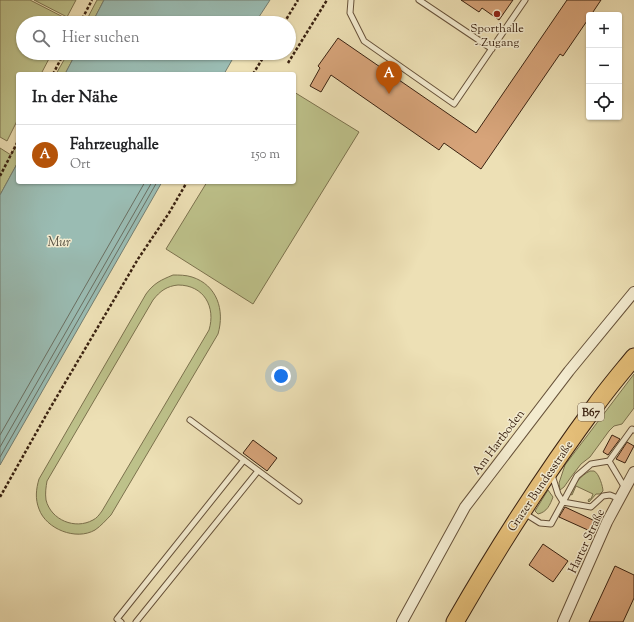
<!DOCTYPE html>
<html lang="de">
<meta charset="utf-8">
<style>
:root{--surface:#fff;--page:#f6f6f6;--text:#202124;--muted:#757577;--line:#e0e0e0;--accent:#b45309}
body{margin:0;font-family:"Sorts Mill Goudy",serif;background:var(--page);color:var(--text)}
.controls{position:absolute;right:12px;top:12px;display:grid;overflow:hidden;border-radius:4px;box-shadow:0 1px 3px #0004}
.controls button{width:36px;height:36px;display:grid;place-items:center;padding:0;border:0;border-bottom:1px solid var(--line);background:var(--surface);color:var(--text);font:20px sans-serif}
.you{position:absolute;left:281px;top:376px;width:14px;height:14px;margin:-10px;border:3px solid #fff;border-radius:50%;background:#1a73e8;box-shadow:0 0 0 6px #1a73e833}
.badge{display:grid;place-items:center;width:26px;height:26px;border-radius:50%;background:var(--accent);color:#fff;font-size:13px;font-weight:700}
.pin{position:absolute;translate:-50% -33px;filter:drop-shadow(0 1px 2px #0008)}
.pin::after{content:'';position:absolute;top:21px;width:14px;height:12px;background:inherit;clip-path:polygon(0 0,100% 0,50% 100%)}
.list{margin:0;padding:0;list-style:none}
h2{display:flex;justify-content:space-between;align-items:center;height:52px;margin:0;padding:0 16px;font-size:17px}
h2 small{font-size:13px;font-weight:400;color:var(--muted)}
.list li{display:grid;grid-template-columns:26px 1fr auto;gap:12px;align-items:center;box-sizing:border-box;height:60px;padding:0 16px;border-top:1px solid var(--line)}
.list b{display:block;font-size:15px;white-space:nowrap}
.list p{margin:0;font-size:13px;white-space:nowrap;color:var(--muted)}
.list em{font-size:13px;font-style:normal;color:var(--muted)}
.icon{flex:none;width:22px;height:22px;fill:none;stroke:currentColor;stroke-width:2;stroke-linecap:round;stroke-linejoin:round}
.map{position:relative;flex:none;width:634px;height:622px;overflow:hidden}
.search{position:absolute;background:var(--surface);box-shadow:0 1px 3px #0004;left:16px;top:16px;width:280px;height:44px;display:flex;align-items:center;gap:10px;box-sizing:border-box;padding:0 14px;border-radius:22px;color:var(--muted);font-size:15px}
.panel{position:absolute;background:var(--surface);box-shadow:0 1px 3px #0004;left:16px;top:72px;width:280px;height:112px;border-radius:4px}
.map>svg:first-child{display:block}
.green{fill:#bdc18a;stroke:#7c724e;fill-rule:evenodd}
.water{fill:#9abcb3;stroke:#747e72}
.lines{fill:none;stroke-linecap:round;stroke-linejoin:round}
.shore{stroke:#6a6f62;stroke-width:1}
.building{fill:#d7a47a;stroke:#3a2211}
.lane-casing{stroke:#67523a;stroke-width:7}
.street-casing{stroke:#67523a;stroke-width:12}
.primary-casing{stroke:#3a2211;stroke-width:19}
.path{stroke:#3a2211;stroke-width:2.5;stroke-dasharray:3 2;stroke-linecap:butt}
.lane{stroke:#f3ebcf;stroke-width:5}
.street{stroke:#f3ebcf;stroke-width:10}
.primary{stroke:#e6c07a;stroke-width:17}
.poi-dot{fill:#8f2418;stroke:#f3ebcf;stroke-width:1.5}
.labels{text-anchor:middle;stroke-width:3;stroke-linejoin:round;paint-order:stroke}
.shield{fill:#f3ebcf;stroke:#725e4a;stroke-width:1}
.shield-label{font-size:11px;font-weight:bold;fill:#3a2211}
.poi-label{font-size:12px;fill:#3a2211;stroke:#f3ebcf}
.street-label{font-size:12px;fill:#3a2211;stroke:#f3ebcf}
.water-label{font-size:13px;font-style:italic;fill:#575042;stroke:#f3ebcf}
</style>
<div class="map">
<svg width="634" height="622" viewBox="0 0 634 622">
<rect width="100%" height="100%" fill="#ede0b5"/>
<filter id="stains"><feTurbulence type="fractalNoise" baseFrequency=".005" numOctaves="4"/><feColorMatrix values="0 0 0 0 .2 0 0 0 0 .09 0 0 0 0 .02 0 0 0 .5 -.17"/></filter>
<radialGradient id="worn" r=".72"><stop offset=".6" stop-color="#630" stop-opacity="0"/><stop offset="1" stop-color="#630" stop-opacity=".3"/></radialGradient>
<path class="green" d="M0,0H30L69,20L67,23H23V53H52L41,74H18V119L7,141L0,137Z
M34,0H76L67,17Z
M97,0H104L92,23H85Z
M68,53H76L65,74H56Z
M294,92L359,132L253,304L166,249L207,182H294Z
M18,143V162L0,195V148L11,155Z
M173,275C179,275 186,275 192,277C217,285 225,310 218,334L111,515C106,520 101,526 95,530C76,541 46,529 39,509C35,499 36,489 39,479L146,294C154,283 161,280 173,275ZM178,285C204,285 216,307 209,330L102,511C99,515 97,518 93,520C75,530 51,520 46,500C45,493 46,487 47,481L153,300C160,291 167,286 178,285Z
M634,374V408L622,424L614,426L609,431L590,457L581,464L571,477L564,487L560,490L559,483L565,465Z
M590,471C591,471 593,471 594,471C599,473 603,487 603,491L600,494H596L589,502L588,501L589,499H591L593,494L576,486L572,495L570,494C574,484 580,476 590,471Z
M548,490L553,497C550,505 547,512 538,514L535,511Z"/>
<path class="water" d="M104,0H270L255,23H92Z
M76,53H236L224,74H65Z
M18,162V182H162L0,465V195Z"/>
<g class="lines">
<path class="shore" d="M0,435L145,182
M0,447L152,182
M0,457L157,182"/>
</g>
<path class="building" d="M461,0H513L499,20L482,8L479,12Z
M567,0H601L591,15H589V18L563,56L560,54L481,169L444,143L439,150L331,75L321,92L310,86L320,68L318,66L338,38L476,133Z
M612,435L620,439L608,455L603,452Z
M253,440L277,458L267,471L243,453Z
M627,442L634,446L625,463L616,459Z
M565,507L595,521L590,531L559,517Z
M543,544L568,561L553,582L529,565Z
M615,566L634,575V598L623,622H589Z"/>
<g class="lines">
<g class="lane-casing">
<path id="lane" d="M351,0L350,13L364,41L454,104L525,0
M419,0L492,49
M190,420L299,501
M609,461L591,464L577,476L563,502L591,507L603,496L610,495L620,499
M625,488L609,461L632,429L634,430
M524,513L540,523L551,524L563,502L558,494L552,475
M121,622L117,619L244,460
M136,622L258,471"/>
</g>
<g class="street-casing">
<path id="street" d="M402,622L465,507L569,371L634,292
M563,622L607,522L634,472"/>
</g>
<g class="primary-casing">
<path id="primary" d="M455,622C498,547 545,474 596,405C608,388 621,373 634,357"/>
</g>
<path class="path" d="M80,23L92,0
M284,23L298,0
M288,63L327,0
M53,74L64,53
M253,74L266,53
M0,176L18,141
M0,497L49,410L138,259L169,213L187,182"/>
<use href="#lane" class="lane"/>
<use href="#street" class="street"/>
<use href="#primary" class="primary"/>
</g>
<circle class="poi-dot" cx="497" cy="14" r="4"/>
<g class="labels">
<rect class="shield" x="578" y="403" width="26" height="18" rx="3"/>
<g class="shield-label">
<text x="591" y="416">B67</text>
</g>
<g class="poi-label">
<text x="497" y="32">Sporthalle<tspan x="497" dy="14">- Zugang</tspan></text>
</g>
<g class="street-label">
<text transform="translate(498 442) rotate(-53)" y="4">Am Hartboden</text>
<text transform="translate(540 486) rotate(-56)" y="4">Grazer Bundesstraße</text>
<text transform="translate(586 541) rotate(-65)" y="4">Harter Straße</text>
</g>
<g class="water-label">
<text x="59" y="246">Mur</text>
</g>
</g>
<rect width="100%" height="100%" filter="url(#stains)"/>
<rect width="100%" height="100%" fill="url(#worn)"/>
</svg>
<div class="controls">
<button>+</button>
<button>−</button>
<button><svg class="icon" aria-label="locate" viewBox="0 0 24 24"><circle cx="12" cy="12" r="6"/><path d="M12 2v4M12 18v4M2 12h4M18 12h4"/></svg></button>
</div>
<div class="you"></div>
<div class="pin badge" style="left:389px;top:94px">A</div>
<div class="search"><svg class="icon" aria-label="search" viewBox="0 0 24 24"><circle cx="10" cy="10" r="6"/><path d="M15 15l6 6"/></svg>Hier suchen</div>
<section class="panel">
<h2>In der Nähe<small></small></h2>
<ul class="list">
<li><span class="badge">A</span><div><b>Fahrzeughalle</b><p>Ort</p></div><em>150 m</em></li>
</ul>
</section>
</div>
